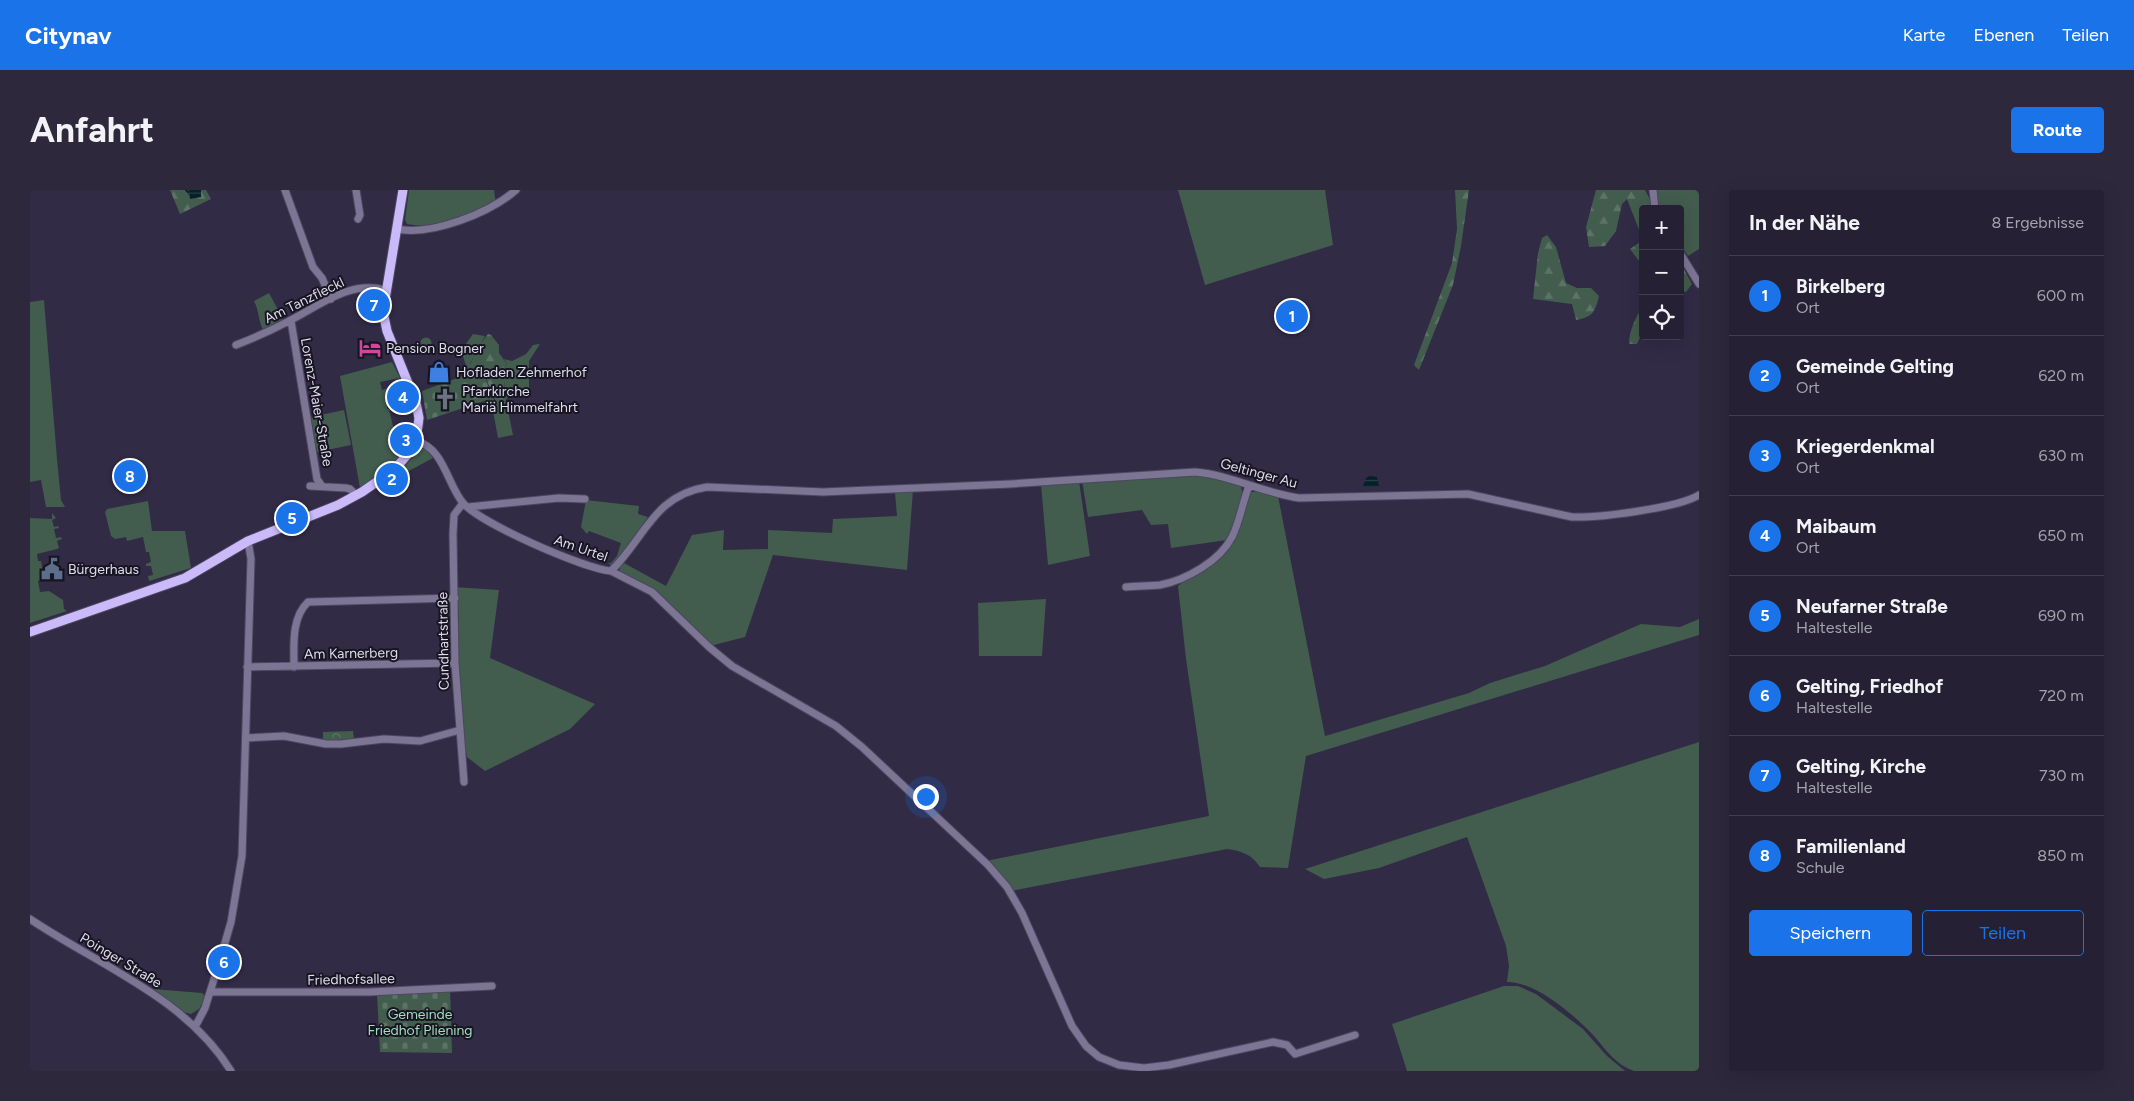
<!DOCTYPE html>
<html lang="de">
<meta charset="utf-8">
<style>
:root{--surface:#252034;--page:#2d283c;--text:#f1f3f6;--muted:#a3a3ac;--line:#423e4f;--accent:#1a73e8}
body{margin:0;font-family:Figtree,sans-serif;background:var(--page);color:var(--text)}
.controls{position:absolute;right:15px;top:15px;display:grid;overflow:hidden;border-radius:5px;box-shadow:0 5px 20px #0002}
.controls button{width:45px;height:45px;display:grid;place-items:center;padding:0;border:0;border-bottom:1px solid var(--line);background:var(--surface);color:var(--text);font:25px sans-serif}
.you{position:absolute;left:895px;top:606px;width:18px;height:18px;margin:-12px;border:4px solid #fff;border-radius:50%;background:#1a73e8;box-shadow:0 0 0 8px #1a73e833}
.badge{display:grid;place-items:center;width:32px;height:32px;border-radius:50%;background:var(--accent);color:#fff;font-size:16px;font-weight:700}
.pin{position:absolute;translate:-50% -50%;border:2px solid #fff;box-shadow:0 1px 5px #0006}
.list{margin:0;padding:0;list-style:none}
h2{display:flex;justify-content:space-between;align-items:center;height:65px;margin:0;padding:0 20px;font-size:21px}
h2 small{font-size:16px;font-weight:400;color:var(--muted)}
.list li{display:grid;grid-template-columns:32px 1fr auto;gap:15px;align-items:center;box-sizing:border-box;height:80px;padding:0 20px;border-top:1px solid var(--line)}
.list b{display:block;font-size:19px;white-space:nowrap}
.list p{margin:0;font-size:16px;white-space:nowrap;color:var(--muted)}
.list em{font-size:16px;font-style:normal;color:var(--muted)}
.actions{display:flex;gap:10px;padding:15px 20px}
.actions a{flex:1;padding:11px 0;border:1px solid var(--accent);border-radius:5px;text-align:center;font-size:18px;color:var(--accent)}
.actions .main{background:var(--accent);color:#fff}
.icon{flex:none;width:28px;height:28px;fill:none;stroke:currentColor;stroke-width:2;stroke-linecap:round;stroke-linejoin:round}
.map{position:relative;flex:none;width:1669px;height:881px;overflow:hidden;border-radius:5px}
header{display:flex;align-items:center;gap:30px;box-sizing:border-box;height:70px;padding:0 25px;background:var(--accent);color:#fff}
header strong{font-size:24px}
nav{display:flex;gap:28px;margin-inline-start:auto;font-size:18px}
.intro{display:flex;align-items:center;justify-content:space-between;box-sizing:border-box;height:120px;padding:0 30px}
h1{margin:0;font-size:35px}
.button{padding:12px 22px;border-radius:5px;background:var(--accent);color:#fff;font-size:18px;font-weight:700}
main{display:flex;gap:30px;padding:0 30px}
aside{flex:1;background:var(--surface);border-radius:5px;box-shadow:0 5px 20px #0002}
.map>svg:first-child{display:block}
.grass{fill:#425c4d}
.forest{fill:url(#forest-firs)}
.cemetery{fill:url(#cemetery-stones)}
.park{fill:url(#park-crowns)}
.water{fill:url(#water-rules)}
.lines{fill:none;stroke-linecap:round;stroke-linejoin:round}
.stream{stroke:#042029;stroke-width:2}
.minor-casing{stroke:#4d4761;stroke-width:9}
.major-casing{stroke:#4d4761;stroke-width:11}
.minor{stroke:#7d7594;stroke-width:7}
.major{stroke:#cbbafa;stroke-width:9}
.labels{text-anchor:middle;stroke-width:4;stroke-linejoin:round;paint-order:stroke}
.street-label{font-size:14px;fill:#dedbed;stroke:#181522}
.poi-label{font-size:14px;fill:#dedbed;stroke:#181522;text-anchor:start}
.park-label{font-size:14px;fill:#a2ddbc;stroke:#181522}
</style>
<header>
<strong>Citynav</strong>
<nav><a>Karte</a><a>Ebenen</a><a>Teilen</a></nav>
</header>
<div class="intro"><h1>Anfahrt</h1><a class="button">Route</a></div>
<main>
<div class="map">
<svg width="1669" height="881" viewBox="0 0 1669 881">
<defs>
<pattern id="forest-firs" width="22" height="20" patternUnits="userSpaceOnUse" patternTransform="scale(1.25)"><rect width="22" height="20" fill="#425c4d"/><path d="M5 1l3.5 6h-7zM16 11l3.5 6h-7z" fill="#5d7367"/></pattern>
<pattern id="cemetery-stones" width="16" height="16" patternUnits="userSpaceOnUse" patternTransform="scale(1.25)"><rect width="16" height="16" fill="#425c4d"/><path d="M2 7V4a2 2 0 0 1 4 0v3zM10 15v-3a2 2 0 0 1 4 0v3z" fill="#5d7367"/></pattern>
<pattern id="park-crowns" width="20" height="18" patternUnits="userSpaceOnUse" patternTransform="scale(1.25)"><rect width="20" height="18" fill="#425c4d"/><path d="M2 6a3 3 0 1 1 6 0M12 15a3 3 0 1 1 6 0" fill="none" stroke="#5d7367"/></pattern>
<pattern id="water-rules" width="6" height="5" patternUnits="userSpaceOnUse" patternTransform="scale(1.25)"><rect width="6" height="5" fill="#042029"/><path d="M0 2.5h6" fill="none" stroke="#284048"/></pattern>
</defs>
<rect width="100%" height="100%" fill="#312b46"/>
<path class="grass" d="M379,0H464L466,14C440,25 406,40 377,34L375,30Z
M1148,0H1295L1303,55L1175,95Z
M1624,0H1669V59L1658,66L1650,54V19H1627Z
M239,103L253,129L233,140C228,130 229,120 224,111Z
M14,110L27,269L31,310L35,317H16L11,290L0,292V112Z
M443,144L455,146L440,174L452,179L439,184L431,161Z
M390.5 153a5.5 5.5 0 1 1 11 0a5.5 5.5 0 1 1-11 0Z
M510,154L499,171V201L494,206L486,202L480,204L476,210L483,245L468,248L463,221L459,220L454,212L463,208L467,215L472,214L475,202L473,180L477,174L474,169L482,171L496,164L503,155Z
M362,172L370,188L350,192L352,200L359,198L362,214L357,216V219H359L370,266L359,277L330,298L310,186Z
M314,220L321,255L287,262L281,227Z
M394,258L403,268L375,283L373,278L390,259Z
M1159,283L1202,292L1211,297L1213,305L1201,345L1197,350L1141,358L1138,334L1121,335L1112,320L1058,327L1052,291Z
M1049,291L1060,366L1018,375L1011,294Z
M883,300L877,380L743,365L715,447L680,456L622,399L589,383L590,377L594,373L636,396L662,345L694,340L693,360L738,359V340L802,343L803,329L867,326L865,303Z
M1226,301L1248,306L1295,546L1439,503L1460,493L1515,476L1611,434L1650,437L1669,429V445L1276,566L1258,678L1230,677C1221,664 1212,661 1197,659L981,701L956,671L1179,626L1156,469L1148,396L1200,354L1219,303Z
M556,310L609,316L608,324L618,327L587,370L581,375L578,373H581L587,366L591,353L559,341L557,344L551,337Z
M118,311L122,341H155L161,378L119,391L118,386L123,385L121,376H116V374L121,372L119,362H116L113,347L97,351L96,347L85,349L81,346L75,322L77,319Z
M22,323L26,328L22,330L24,337L28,336L29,338L24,339L26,348L31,347L32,349L27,351L29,358L27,359L7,364L8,371H11L14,390L8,391L10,402L19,401L33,410L34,419L37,421L0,433V328L22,329Z
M424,397L469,400L460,468L565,514L540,539L455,581L437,567C431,537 426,505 426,474C426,448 433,421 424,397Z
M1016,409L1012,466H949L948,413Z
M1669,552V881H1604C1586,875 1576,860 1564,846C1544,825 1507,792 1477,792L1479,776L1476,756L1437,647L1349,678L1294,689L1275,679Z
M1474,796H1488L1506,804L1553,839L1577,866L1595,881H1377L1362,834Z
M123,799L172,803L176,807L169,819L161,824L153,822Z"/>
<path class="forest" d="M140,0H159L158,5L171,3V0H176L181,9L150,24Z
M1425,0H1439L1431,56L1423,95L1389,180L1384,175L1422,73L1427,39Z
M1566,0H1615L1625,19H1613V69L1609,71L1600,59L1613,50L1597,9L1592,14L1586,41L1575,56L1559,57L1556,37Z
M1517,45L1526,57L1536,93L1547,98H1561L1569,106C1565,122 1563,127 1546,130L1542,114L1503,109L1508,63L1512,48Z
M1650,72L1662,94L1656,102L1650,100Z
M1613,117V141L1607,154H1599C1599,142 1605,127 1613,117Z
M458,144L461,145L469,155V163L477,174L473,180L475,202L472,214L467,215L452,179H444L440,175L448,157Z"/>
<path class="cemetery" d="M452,179L463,208L397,230L392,201Z
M420,799L422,863L350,862L347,803Z"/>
<path class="park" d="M323,541L324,549L311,552L293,551V542Z"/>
<path class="water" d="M159,0H171V7L160,9Z
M1340,286L1347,287L1349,296L1335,297L1333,296L1336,288Z"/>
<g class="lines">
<path class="stream" d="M156,0L158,2"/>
<g class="minor-casing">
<path id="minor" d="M255,0L283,77L292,88L301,109
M326,0L330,25L328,29
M1623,0L1625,19
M367,39C401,46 460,23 486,0
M1650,63L1669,94
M261,131L287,289L292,296
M206,155C224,148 242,140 259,131C289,116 320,90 355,100
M386,251C414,258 417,294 433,313C450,333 554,379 581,381C614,349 624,305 677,297L793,302L980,294L1165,282C1201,285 1233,303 1269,308L1438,304L1542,327C1568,328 1648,318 1669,305
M280,296L316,298L320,299L326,305
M433,313L424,325L423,344L425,473L434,592
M438,317L529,308L555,309
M581,381L622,402L679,457L702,476L806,536L832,557L958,675L977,697L992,723L1042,836L1056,856L1069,867L1089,875L1114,878L1139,875L1243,852L1257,855L1265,864L1325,845
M1096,397C1107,396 1119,396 1130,395C1156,390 1190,371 1202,347C1209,334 1213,311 1219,296
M217,477L425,473
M264,477C264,456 261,428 278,412L425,408
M216,548L254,546L296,554H311L354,549L390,551L430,540
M0,729C70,776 155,807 201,881
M181,802H339L462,796
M165,837L175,818L190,770L201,732L212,666L221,369L218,351"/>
</g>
<g class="major-casing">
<path id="major" d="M0,442L155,388L218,351L308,315L332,302L365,279L377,265L386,251L389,228L386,213L357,141L353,122L373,0"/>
</g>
<use href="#minor" class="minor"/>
<use href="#major" class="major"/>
</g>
<defs>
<g id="hotel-bare" transform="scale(1.725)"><path d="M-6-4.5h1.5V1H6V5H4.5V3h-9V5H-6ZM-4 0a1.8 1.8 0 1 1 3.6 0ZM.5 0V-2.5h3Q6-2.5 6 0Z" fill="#d1479c" stroke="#181522" stroke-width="2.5" paint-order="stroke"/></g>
<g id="shop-bare" transform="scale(1.725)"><path d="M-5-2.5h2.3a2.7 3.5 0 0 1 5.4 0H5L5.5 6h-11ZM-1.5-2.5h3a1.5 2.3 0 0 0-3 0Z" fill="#3f7fe0" stroke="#181522" stroke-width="2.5" paint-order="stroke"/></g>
<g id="church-bare" transform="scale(1.725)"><path d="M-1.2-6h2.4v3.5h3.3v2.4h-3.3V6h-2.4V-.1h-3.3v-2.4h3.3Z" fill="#6b7280" stroke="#181522" stroke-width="2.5" paint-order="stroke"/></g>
<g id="civic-bare" transform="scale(1.725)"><path d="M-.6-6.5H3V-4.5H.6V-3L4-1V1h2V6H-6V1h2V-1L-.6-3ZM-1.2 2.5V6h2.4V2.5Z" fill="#5c6f8a" stroke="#181522" stroke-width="2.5" paint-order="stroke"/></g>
</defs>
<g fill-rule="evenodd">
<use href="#hotel-bare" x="340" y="158"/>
<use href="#shop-bare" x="409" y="182"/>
<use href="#church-bare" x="415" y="209"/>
<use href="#civic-bare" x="22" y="379"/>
</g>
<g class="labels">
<g class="street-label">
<text transform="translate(274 110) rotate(-26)" y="5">Am Tanzfleckl</text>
<text transform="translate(287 212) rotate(80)" y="5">Lorenz-Maier-Straße</text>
<text transform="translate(1229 283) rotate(15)" y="5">Geltinger Au</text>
<text transform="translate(551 358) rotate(19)" y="5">Am Urtel</text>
<text transform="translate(413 451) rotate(-91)" y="5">Cundhartstraße</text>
<text transform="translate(321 463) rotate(-1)" y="5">Am Karnerberg</text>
<text transform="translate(91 770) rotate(31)" y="5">Poinger Straße</text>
<text transform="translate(321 789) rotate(-1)" y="5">Friedhofsallee</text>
</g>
<g class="poi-label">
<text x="356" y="163">Pension Bogner</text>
<text x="426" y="187">Hofladen Zehmerhof</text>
<text x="432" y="206">Pfarrkirche<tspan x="432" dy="16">Mariä Himmelfahrt</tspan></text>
<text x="38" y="384">Bürgerhaus</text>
</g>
<g class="park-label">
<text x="390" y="829">Gemeinde<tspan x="390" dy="16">Friedhof Pliening</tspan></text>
</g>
</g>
</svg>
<div class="controls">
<button>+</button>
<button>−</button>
<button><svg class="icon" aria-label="locate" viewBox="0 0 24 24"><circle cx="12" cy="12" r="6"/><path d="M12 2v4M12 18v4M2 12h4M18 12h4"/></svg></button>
</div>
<div class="you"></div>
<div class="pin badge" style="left:1262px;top:126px">1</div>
<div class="pin badge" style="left:362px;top:289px">2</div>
<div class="pin badge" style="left:376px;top:250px">3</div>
<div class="pin badge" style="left:373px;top:207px">4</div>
<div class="pin badge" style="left:262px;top:328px">5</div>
<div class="pin badge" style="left:194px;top:772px">6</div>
<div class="pin badge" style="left:344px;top:115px">7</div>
<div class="pin badge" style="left:100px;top:286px">8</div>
</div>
<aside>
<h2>In der Nähe<small>8 Ergebnisse</small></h2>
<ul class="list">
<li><span class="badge">1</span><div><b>Birkelberg</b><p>Ort</p></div><em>600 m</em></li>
<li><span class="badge">2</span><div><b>Gemeinde Gelting</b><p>Ort</p></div><em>620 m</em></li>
<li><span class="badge">3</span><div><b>Kriegerdenkmal</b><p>Ort</p></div><em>630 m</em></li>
<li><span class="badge">4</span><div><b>Maibaum</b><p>Ort</p></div><em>650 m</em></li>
<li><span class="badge">5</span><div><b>Neufarner Straße</b><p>Haltestelle</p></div><em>690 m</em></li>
<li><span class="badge">6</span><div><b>Gelting, Friedhof</b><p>Haltestelle</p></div><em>720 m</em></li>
<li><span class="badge">7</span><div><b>Gelting, Kirche</b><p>Haltestelle</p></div><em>730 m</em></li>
<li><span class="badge">8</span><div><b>Familienland</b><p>Schule</p></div><em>850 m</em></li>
</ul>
<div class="actions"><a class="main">Speichern</a><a>Teilen</a></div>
</aside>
</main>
